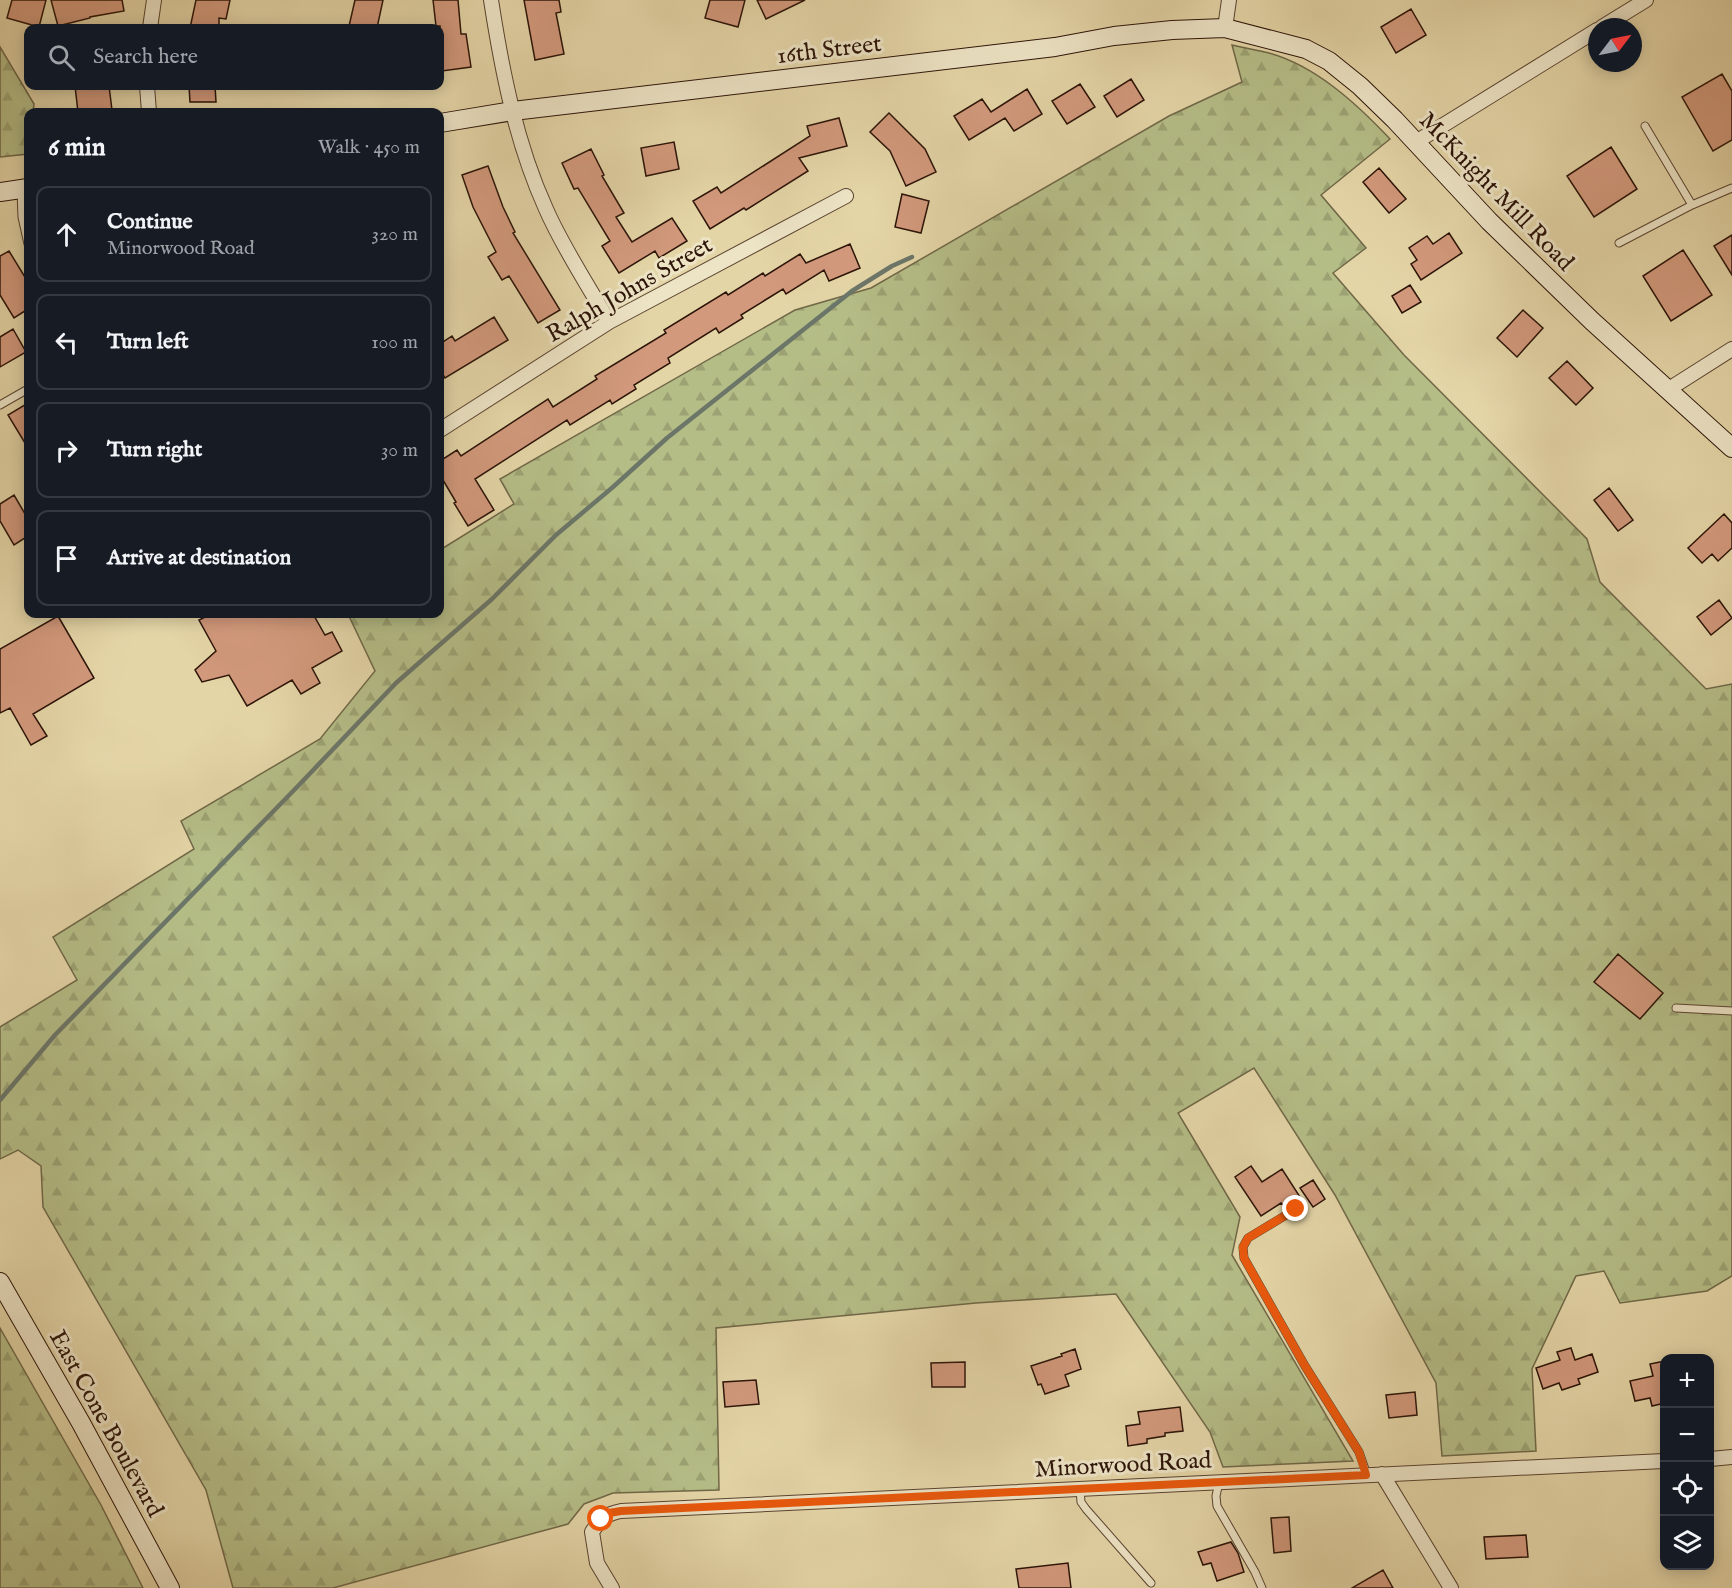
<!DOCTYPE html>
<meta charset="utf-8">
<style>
:root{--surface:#171b24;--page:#242831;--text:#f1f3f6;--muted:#9ea1a6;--line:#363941}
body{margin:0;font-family:"IM FELL English",serif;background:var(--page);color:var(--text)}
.controls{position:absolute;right:18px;bottom:18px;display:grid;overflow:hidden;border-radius:12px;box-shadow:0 3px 15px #0003}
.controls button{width:54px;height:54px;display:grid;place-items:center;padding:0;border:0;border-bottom:2px solid var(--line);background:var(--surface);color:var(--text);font:30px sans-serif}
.compass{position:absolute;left:1588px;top:18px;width:54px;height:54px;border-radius:50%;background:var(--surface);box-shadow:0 3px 15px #0003;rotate:58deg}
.stop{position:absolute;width:18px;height:18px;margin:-14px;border:4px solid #ea580c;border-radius:50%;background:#fff}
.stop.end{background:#ea580c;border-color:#fff;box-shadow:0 2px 6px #0008}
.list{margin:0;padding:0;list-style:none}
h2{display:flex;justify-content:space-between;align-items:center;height:78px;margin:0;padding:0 24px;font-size:26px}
h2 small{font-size:20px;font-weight:400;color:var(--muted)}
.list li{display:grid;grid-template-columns:39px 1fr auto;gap:18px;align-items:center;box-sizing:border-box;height:96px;margin:0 12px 12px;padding:0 12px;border:2px solid var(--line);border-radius:12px}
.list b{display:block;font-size:22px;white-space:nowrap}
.list p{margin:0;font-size:20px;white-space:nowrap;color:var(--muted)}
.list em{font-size:20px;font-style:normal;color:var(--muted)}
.icon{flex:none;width:33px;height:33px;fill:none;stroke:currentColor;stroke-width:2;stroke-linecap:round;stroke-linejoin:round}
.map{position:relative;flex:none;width:1732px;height:1588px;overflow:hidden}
.search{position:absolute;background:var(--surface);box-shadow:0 3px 15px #0003;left:24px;top:24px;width:420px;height:66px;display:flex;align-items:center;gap:15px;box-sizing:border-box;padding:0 21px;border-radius:12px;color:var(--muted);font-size:22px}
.panel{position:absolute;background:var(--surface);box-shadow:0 3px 15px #0003;left:24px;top:108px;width:420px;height:510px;border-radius:12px}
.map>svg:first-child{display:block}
.forest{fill:url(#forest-firs);stroke:#706848;stroke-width:1.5}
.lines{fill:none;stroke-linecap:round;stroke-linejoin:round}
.stream{stroke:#6b7669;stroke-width:4.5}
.building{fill:#d2997c;stroke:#2c1408;stroke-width:1.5}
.lane-casing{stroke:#5a4430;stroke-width:9}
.street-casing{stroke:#5a4430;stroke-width:16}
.secondary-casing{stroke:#2c1408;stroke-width:20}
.lane{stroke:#ede4c6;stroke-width:7}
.street{stroke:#ede4c6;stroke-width:14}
.secondary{stroke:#ede4c6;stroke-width:18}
.route{stroke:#ea580c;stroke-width:8}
.labels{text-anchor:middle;stroke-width:6;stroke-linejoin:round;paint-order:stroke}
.street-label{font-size:24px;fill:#2c1408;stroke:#ede4c6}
</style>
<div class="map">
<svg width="1732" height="1588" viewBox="0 0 1732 1588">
<defs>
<pattern id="forest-firs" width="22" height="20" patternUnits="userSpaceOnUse" patternTransform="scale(1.5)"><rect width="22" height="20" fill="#b5bd87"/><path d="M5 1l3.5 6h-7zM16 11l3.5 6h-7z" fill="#9ca273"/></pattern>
</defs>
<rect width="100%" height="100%" fill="#e4d5a7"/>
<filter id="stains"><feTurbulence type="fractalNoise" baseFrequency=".00333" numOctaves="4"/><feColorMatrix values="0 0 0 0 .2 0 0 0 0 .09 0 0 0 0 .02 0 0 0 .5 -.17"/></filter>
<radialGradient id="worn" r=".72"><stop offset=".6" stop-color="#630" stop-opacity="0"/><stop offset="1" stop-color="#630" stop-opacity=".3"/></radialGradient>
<path class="forest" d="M1232,45C1244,48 1257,50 1269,53C1316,66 1357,104 1390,139L1321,195L1366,248L1333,273L1404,355L1587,539L1600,582L1706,689L1732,684V1276L1707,1291L1620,1303L1604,1271L1576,1276L1532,1369L1536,1451L1442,1456L1436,1383L1335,1195L1254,1068L1178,1113L1240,1217L1232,1255L1353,1461L1223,1467L1210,1432L1116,1294L976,1303L716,1328L719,1490L613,1493L584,1504L568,1524L333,1588H233L206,1490L43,1207L41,1166L18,1150L0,1159V1027L77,980L53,937L194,849L181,821L320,739L375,671L348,614H440V550L514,504L500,479L795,310L871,288L1169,116L1242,82Z
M0,47L34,104L33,112H28V154L0,157Z
M0,1328L101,1505L143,1588H0Z"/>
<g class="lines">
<path class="stream" d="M0,1100L55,1035L299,785L396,683L492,599L556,535L613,487L667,438L852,291L892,266L912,257"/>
</g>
<path class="building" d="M12,0H46L39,27L7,18Z
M51,0H122L124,11L90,17V18L58,26Z
M196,0H230L226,19L219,18V28H190Z
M355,0H383L377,28L349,26Z
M433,0H458L461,34H466L471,67L442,71L440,53V26H436Z
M524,0H559L561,12L556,13L564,54L535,60Z
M710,0H745L738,27L705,18Z
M757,0H805L766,19Z
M1411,9L1426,35L1396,53L1381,27Z
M1722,74L1732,91V140L1713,151L1682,97Z
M1131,79L1144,100L1117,117L1104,96Z
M1080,84L1095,107L1067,124L1052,101Z
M75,86H109L112,110L78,112Z
M189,86H215L216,102H190Z
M1027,89L1042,114L1014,131L1005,118L969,140L954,116L982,99L991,112Z
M889,113L925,149L936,172L906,186L890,151L870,132Z
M839,118L847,146L799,158L808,171L746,210L744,208L710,229L693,201L717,187L721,193L810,136L807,126Z
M674,142L679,169L646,176L641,148Z
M1611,147L1637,189L1594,217L1567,176Z
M591,149L604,175L602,176L624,213L616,217L632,242L672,218L687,241L659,258L655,251L619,273L602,246L610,241L578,188L574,189L562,163Z
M488,166L503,207L515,232L513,233L560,310L538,323L509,276L502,280L488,257L496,252L473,207L462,175Z
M1379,168L1406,199L1389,213L1363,182Z
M902,194L929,201L921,233L895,227Z
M1449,233L1462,253L1421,280L1411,264L1417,260L1409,248L1427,236L1433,244Z
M1732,235V275L1714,246Z
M850,244L860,268L829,281L824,270L786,294L783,289L741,315L743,318L719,333L716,328L668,358L670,363L634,385L636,389L612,404L610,400L570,425L567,420L475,479L494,510L468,526L454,503L456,502L440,475V461L457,450L461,456L548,399L553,407L597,379L595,376L666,333L664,330L726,292L728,295L763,273L765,276L800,254L806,263Z
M1683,250L1712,295L1671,321L1643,276Z
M9,251L28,282V309L14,318L0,295V256Z
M1410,285L1421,302L1402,313L1392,296Z
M1523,310L1543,328L1517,357L1497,338Z
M494,317L508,340L445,378L440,369V344L452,336L455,341Z
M13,329L26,352L0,367V337Z
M1567,361L1593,388L1576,405L1549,378Z
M28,403V448L8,415Z
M1609,488L1633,520L1618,531L1594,500Z
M14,495L28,519V536L14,545L0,521V504Z
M1724,514L1732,523V548L1718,561L1712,554L1702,563L1688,548Z
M1719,600L1732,618L1711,635L1697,617Z
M211,614H313L325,635L332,632L342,651L312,668L320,683L301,694L292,680L247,706L229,675L202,682L195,670L216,651L199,620Z
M58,616L94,678L33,714L47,736L31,745L10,708L0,713V649Z
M1618,954L1663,993L1640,1019L1594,982Z
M1251,1166L1262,1182L1282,1169L1300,1197L1285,1207L1281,1203L1261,1216L1235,1177Z
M1313,1180L1325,1199L1313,1207L1300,1188Z
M1571,1348L1575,1360L1592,1354L1598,1372L1578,1379L1580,1384L1562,1390L1559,1383L1543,1389L1536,1368L1560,1360L1557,1352Z
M1075,1349L1081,1369L1065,1375L1069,1386L1045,1394L1041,1384L1038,1385L1031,1366L1062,1356L1061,1354Z
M1665,1361V1403L1652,1406L1650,1398L1635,1401L1630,1381L1653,1376L1650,1364Z
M965,1362V1387H932L931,1363Z
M756,1380L759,1404L725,1407L723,1382Z
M1415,1392L1417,1415L1389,1418L1386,1395Z
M1180,1407L1183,1431L1165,1433V1436L1147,1439V1443L1128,1446L1126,1426L1140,1424L1138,1412Z
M1289,1517L1291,1551L1274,1553L1271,1518Z
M1526,1535L1528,1557L1486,1559L1484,1537Z
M1231,1542L1238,1553L1244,1572L1217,1581L1211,1563L1203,1565L1198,1552Z
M1068,1563L1071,1588H1019L1016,1569Z
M1383,1570L1393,1588H1352Z"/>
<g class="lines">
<g class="lane-casing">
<path id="lane" d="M1645,126L1692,205
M21,191L22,217L28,244
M1619,243L1692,205L1732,188
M0,405L28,389
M1676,1008L1732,1011
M1296,1209L1248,1238L1243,1247L1244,1258L1305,1366L1359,1452L1367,1475
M1219,1482L1216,1496L1217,1506L1255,1572L1262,1588
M1080,1489L1081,1502L1086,1509L1151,1583"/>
</g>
<g class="street-casing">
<path id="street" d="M491,0C502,71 516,143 546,209C563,248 588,285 609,322
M1602,27L1646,0
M150,28L154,0
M1225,28L1229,0
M147,86L149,112
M1416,142L1597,30
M1669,389L1732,349
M440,430L609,322L846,196
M1710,1459L1732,1457
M1382,1474L1451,1588
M612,1588L597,1563L592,1532C600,1519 606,1514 621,1511L1664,1461"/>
</g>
<g class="secondary-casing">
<path id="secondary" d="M440,123L513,111L1055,47L1114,36L1172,30L1225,28L1306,49L1329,61L1360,86L1395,120L1489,221L1592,321L1732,448
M0,192L28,188
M0,1282L81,1423L170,1588"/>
</g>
<use href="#lane" class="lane"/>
<use href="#street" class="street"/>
<use href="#secondary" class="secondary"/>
</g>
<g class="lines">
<path class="route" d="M601,1519L609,1513L621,1511L1366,1475L1359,1452L1305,1366L1244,1258L1243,1247L1248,1238L1296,1209"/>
</g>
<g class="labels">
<g class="street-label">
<text transform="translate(829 49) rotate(-7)" y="8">16th Street</text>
<text transform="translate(1497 191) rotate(46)" y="8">McKnight Mill Road</text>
<text transform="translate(629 289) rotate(-30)" y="8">Ralph Johns Street</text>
<text transform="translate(107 1423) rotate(61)" y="8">East Cone Boulevard</text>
<text transform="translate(1123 1464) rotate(-3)" y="8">Minorwood Road</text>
</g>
</g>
<rect width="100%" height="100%" filter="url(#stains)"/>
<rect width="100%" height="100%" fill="url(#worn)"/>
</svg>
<div class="controls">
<button>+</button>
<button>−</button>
<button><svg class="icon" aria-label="locate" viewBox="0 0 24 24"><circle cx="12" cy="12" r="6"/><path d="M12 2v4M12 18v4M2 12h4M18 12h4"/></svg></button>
<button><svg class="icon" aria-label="layers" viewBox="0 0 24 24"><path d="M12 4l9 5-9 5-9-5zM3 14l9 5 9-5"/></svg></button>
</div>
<svg class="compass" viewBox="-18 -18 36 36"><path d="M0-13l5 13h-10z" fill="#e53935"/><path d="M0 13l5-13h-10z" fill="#9ea1a6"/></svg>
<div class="stop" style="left:601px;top:1519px"></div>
<div class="stop end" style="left:1296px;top:1209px"></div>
<div class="search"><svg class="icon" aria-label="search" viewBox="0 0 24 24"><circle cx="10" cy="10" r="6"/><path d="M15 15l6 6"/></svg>Search here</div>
<section class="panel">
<h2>6 min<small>Walk · 450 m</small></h2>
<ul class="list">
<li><svg class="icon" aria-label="ahead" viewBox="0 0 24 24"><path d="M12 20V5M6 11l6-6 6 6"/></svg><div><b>Continue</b><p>Minorwood Road</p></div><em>320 m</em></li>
<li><svg class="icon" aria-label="left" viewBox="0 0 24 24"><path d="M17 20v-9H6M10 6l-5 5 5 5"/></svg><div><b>Turn left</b></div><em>100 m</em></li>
<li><svg class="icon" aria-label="right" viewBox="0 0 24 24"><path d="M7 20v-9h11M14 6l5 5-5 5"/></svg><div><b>Turn right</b></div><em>30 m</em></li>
<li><svg class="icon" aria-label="arrive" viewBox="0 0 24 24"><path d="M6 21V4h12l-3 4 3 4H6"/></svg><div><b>Arrive at destination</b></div></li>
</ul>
</section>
</div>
